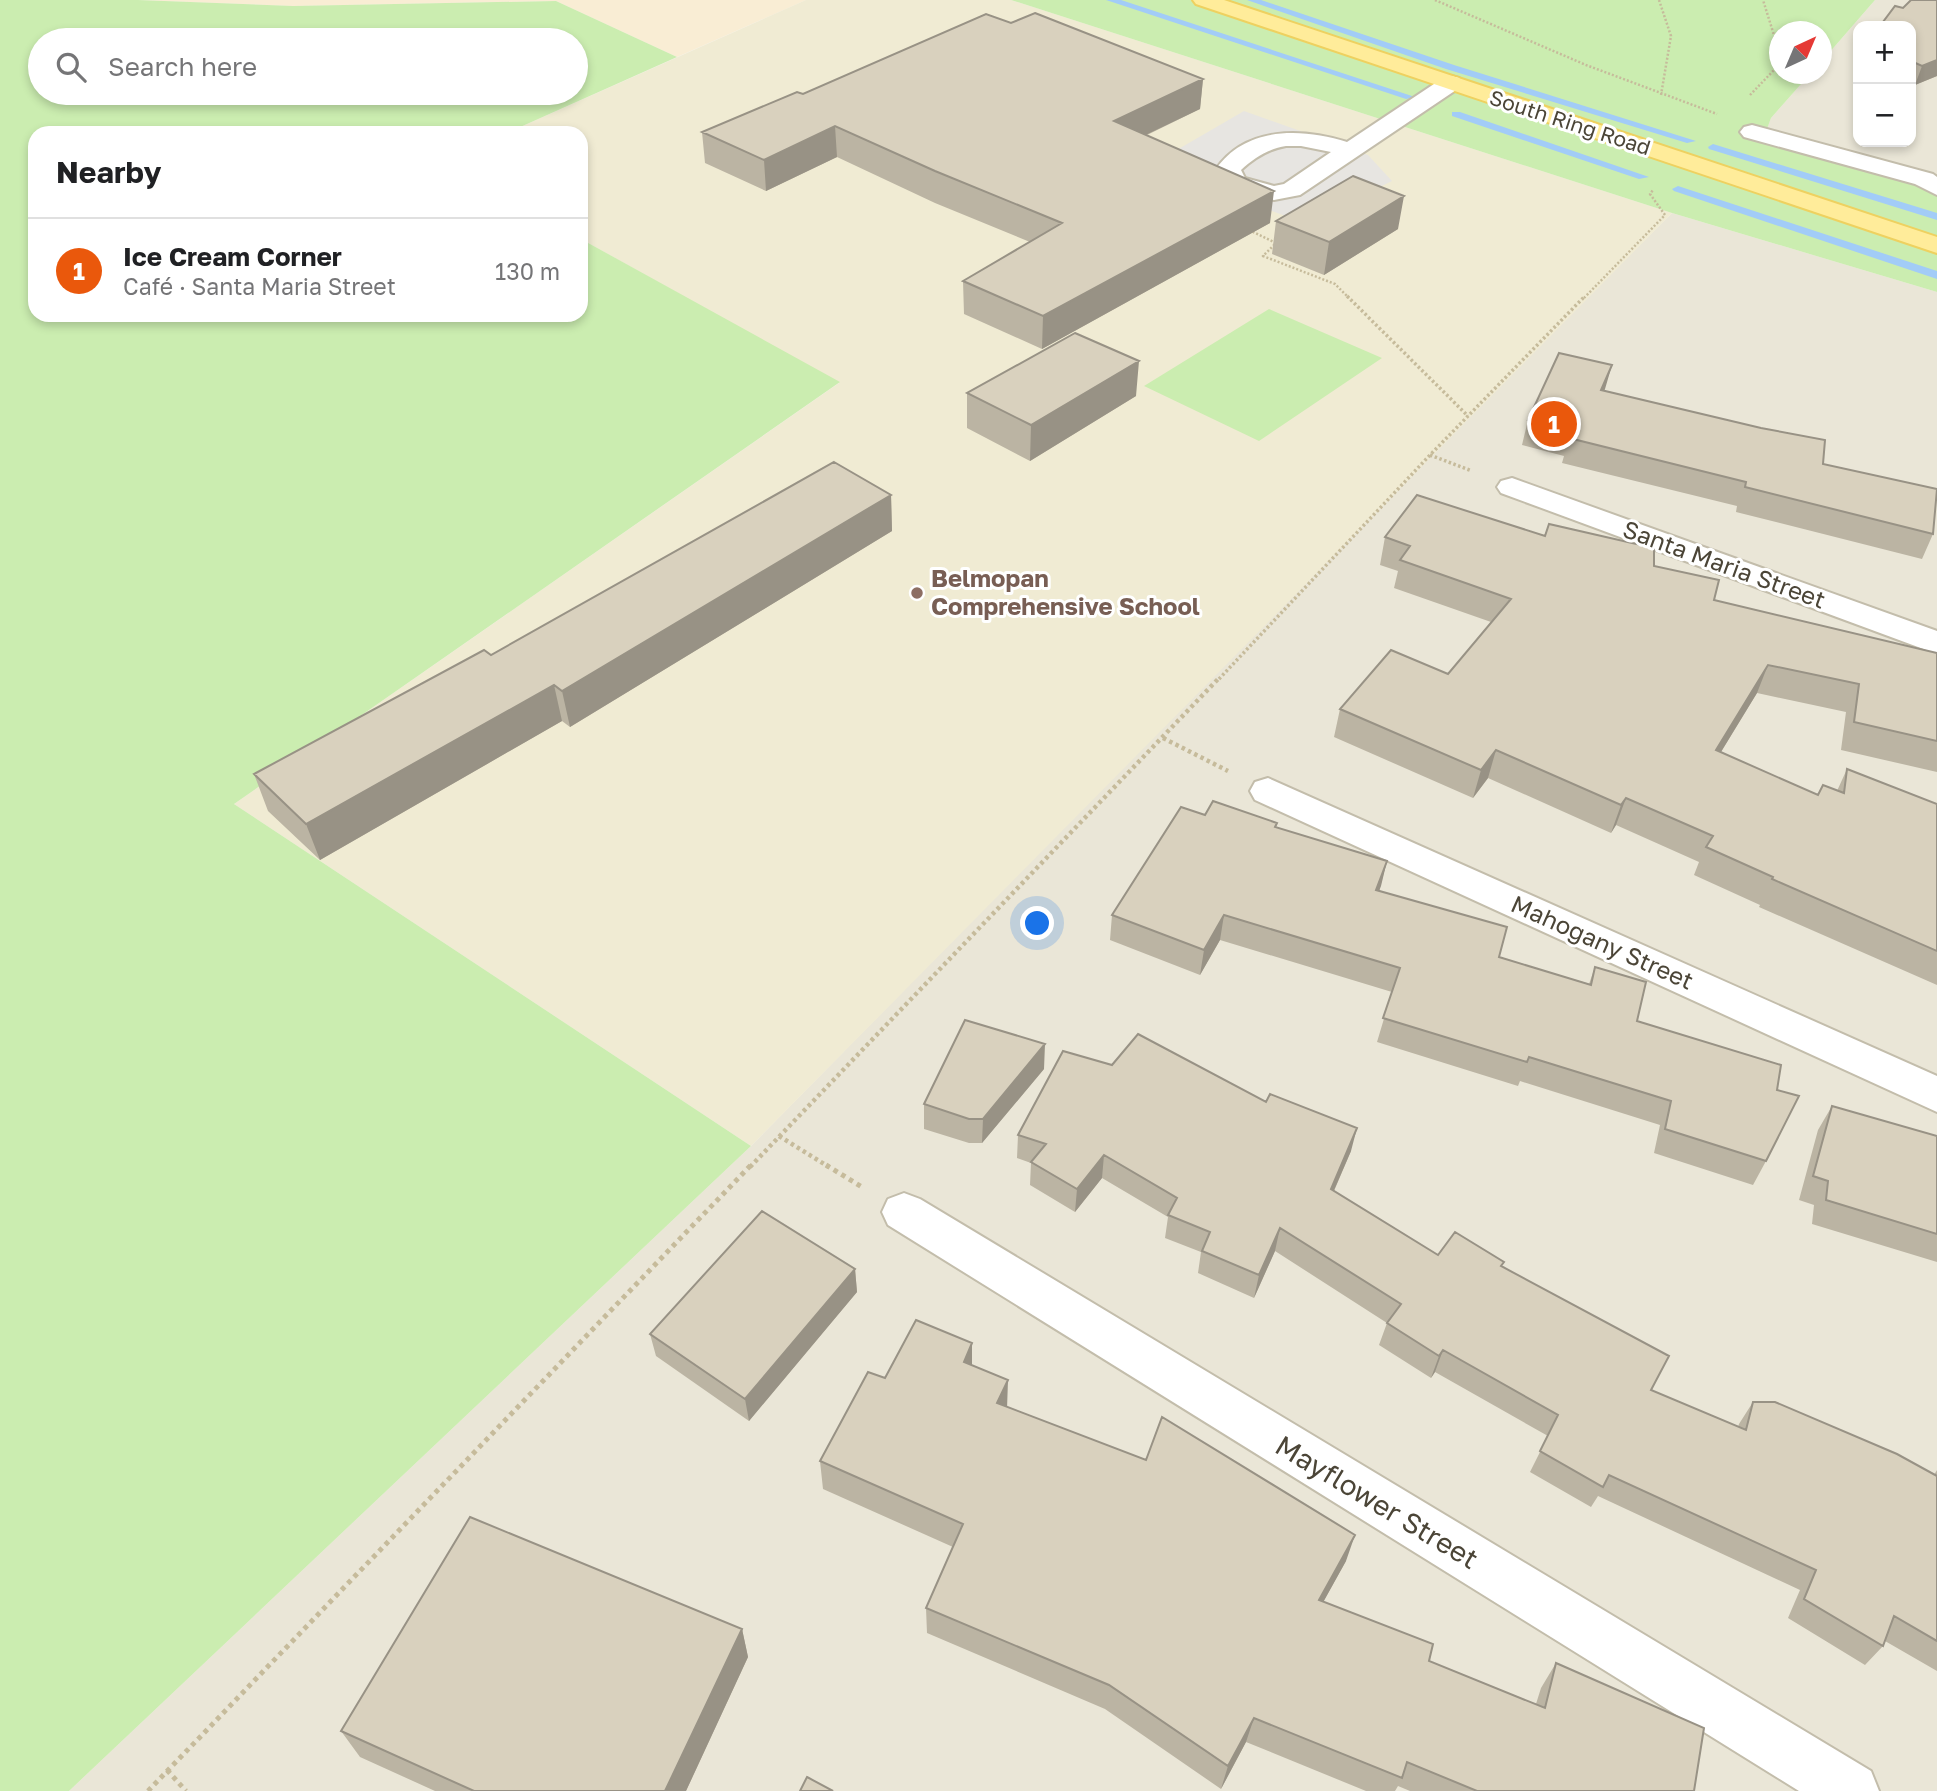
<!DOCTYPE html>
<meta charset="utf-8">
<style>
:root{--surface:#fff;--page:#f2f2f2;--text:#202124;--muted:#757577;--line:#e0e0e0;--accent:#ea580c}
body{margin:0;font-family:"Golos Text",sans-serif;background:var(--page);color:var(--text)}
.controls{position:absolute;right:21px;top:21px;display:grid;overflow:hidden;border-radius:14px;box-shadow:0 4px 10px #0003}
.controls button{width:63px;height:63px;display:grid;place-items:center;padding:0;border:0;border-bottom:2px solid var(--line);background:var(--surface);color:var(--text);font:35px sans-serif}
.compass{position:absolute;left:1769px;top:21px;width:63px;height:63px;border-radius:50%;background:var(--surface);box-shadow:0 4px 10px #0003;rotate:44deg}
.you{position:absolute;left:1038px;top:924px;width:24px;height:24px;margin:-18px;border:5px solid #fff;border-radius:50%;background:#1a73e8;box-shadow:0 0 0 10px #1a73e833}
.badge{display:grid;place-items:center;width:46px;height:46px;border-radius:50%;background:var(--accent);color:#fff;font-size:23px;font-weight:700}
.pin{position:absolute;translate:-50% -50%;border:4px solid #fff;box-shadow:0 2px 7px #0006}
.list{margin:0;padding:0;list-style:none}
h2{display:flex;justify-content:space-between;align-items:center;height:91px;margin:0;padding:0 28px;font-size:30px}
h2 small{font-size:23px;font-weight:400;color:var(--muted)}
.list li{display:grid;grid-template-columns:46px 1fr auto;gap:21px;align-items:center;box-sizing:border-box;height:105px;padding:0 28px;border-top:2px solid var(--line)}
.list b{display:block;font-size:26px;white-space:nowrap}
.list p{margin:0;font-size:23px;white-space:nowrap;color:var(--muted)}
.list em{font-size:23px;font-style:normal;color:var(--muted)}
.icon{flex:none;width:38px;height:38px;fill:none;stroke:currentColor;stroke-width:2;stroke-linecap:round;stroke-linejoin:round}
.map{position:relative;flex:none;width:1937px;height:1791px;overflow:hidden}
.search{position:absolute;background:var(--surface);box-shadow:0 4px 10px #0003;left:28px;top:28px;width:560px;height:77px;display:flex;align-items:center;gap:18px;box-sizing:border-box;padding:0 24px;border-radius:38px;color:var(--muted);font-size:26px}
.panel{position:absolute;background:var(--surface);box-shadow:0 4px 10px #0003;left:28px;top:126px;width:560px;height:196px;border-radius:21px}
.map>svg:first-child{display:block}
.residential{fill:#eae6d7;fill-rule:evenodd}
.commercial{fill:#f9edd4}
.education{fill:#f0ebd3}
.green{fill:#cbedb0;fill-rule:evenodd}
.parking{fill:#e7e5e1}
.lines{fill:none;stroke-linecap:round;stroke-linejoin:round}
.stream{fill:#a2ccf7;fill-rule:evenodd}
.minor-casing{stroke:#c3bdab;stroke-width:4}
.major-casing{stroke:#eed160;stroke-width:4}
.path-far3{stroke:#c6bb9b;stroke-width:2.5;stroke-dasharray:2 2;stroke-linecap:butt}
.path-far2{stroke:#c6bb9b;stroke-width:3.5;stroke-dasharray:2.5 2.5;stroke-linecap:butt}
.path-far1{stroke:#c6bb9b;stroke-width:4.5;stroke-dasharray:3.5 3.5;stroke-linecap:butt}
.path{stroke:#c6bb9b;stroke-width:5;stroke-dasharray:4.5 4.5;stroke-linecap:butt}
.minor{fill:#fff;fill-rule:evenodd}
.major{fill:#ffec9a;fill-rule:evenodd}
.wall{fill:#bbb4a3}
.shaded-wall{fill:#989285}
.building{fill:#d9d1be;stroke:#989285;stroke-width:2}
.education-dot{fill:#8d6e63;stroke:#fff;stroke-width:2.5}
.labels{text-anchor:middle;stroke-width:6;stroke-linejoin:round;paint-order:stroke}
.far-street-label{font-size:21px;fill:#4b4537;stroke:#fff}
.street-label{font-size:24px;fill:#4b4537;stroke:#fff}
.education-label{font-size:24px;font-weight:bold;fill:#785e54;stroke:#fff;text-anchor:start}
.near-street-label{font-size:28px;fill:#4b4537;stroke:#fff}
</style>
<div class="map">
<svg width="1937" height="1791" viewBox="0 0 1937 1791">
<rect width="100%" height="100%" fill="#f6f3ea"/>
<path class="residential" d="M1875,0H1937V185L1763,138L1771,118L1810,74H1822V61ZM1858,26H1911V142H1858Z
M1672,213L1937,292V1791H69L751,1146L1468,416Z"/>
<path class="commercial" d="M138,0H806L677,57L556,1L293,6Z"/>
<path class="education" d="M806,0H1011L1672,213L751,1146L234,804L839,383L581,239V133H507Z"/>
<path class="green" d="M0,0H138L293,6L556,1L677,57L507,133H35V315H581V239L840,382L234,804L751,1146L69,1791H0ZM40,40H576V93H40Z
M1011,0H1875L1822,61V32H1780V74H1810L1771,118L1764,137L1937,185V292L1672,213Z
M1269,309L1382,358L1259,441L1144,386Z"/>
<path class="parking" d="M1244,111L1368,155L1392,181L1316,218L1288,217L1151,165Z"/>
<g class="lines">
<path class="stream" d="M1106,0H1121L1415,97L1406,99Z
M1247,0H1261L1454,65L1696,141L1687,143L1446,69Z
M1452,112H1460L1649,177L1639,179L1452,116Z
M1713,144L1937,213V220L1709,149L1708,147Z
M1678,186L1937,271V279L1674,191L1672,189Z"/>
<g class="minor-casing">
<path id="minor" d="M1451,76L1459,78L1462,83L1459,88L1300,195L1274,200L1227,188L1216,169C1246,126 1302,128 1347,142L1443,78ZM1286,146H1301L1331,152L1284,184L1274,186L1245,178L1241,170C1254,158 1268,149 1286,146Z
M1752,125L1933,174L1937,177V195L1915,184L1744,137L1740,132L1744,127Z
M1512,478L1937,631V654L1501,493L1497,487L1501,481Z
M1268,778L1937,1076V1112L1255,800L1250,791L1255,782Z
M904,1193L920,1199L1871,1771L1879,1791H1799L888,1225L882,1212L888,1199Z"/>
</g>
<g class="major-casing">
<path id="major" d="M1193,0H1224L1937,237V253L1196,4Z"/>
</g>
<path class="path-far3" d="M1435,0L1586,65L1717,114
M1659,0L1671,36L1661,95
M1750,95L1775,69L1778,48L1763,0
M1249,230L1276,243L1263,256L1335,284L1349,298
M1584,298L1665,215L1650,194L1653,190"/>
<path class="path-far2" d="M1347,296L1468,416
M1430,455L1472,471
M1219,679L1430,455L1585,296"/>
<path class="path-far1" d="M1163,738L1228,771
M779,1136L829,1167
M750,1167L1220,677"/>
<path class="path" d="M826,1165L862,1187
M167,1770L186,1791
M148,1791L751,1165"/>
<use href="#minor" class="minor"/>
<use href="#major" class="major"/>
</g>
<path class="wall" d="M1011,23L1203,79L1200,109L1147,135L1270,223L1042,349L964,314L963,281L1030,242L935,203L837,157L766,191L705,163L702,132L803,94Z
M1911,26L1937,76L1915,85L1911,84Z
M1276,221L1398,229L1324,275L1272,254Z
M1604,391L1823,464L1933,534L1922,559L1736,512L1737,506L1562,463L1564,456L1522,445L1528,420Z
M967,393L1136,396L1030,461L967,428Z
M891,495L892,531L570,727L562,721L320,860L268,811L254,774L491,655Z
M1545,536L1654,566L1714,600L1937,653V772L1841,750L1846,712L1757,693L1721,752L1818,795L1837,791L1847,769L1937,804V985L1759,907L1760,905L1694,875L1699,862L1616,825L1611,833L1488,778L1473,798L1334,737L1340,709L1448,674L1491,622L1394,588L1398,571L1380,565L1385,537Z
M1205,815L1277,828L1387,861L1379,891L1499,957L1589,984L1595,967L1637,1021L1766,1161L1753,1185L1654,1153L1660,1125L1520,1081L1518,1086L1377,1042L1392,992L1220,940L1200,975L1110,940L1112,915Z
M1044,1069L982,1143H969L924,1129V1104Z
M1832,1106L1937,1136V1262L1812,1224L1814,1205L1799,1200L1818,1130Z
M1018,1135L1351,1151L1334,1191L1438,1255L1504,1262L1502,1266L1651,1390L1738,1427L1739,1424L1753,1402L1934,1475L1937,1470V1671L1885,1641L1883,1646L1865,1665L1788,1618L1800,1590L1598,1496L1591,1507L1530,1472L1548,1436L1435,1372L1431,1378L1379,1345L1387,1323L1275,1251L1254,1298L1198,1273L1201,1252L1165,1238L1168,1217L1102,1178L1075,1212L1030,1185L1031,1163L1017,1158Z
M855,1269L857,1292L749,1421L656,1356L650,1334Z
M972,1366L1007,1407L1346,1561L1323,1602L1429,1661L1536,1704L1541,1688L1556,1663L1694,1791H1410L1398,1786L1395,1791H1366L1246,1742L1221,1789L1105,1709L927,1633L926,1608L953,1547L823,1489L820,1461L885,1378Z
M742,1629L748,1657L686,1791H435L360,1757L341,1731Z"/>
<path class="shaded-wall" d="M1937,60V76L1915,85L1922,66Z
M1203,79L1200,109L1112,151L1114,121Z
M835,126L837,157L766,191L764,160Z
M1274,191L1270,223L1042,349L1043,316Z
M1404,196L1398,229L1324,275L1329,242Z
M1139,361L1136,396L1030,461L1031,425Z
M1612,365L1605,389L1594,414L1601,390Z
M891,495L892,531L570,727L562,691Z
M1768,665L1757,693L1705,778L1716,750Z
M554,685L562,721L320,860L306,824Z
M1496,750L1488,778L1473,798L1481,770Z
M1626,798L1616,825L1611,833L1621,805Z
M1387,861L1381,886L1370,915L1376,890Z
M1224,915L1220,940L1200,975L1204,950Z
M1045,1044L1044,1069L982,1143L983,1119Z
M1357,1128L1351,1151L1325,1211L1331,1189Z
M1104,1155L1102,1178L1075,1212L1077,1189Z
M1280,1228L1275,1251L1254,1298L1259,1275Z
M855,1269L857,1292L749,1421L745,1399Z
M972,1343V1373L964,1362Z
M1443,1350L1435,1372L1431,1378L1439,1356Z
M1008,1380L1007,1409L997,1403Z
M1355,1535L1346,1561L1310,1626L1319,1600Z
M742,1629L748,1657L686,1791H665Z
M1254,1718L1246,1742L1221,1789L1228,1766Z"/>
<path class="building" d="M1911,0H1937V60L1922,66L1911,61V26H1880L1895,6L1903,8Z
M1035,13L1203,79L1114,121L1274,191L1043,316L963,281L1062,223L935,171L835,126L764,160L702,132L797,92L803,94L986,14L1011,23Z
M1353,176L1404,196L1329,242L1276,221Z
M1075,333L1139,361L1031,425L967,393Z
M1559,353L1612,365L1601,390L1761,428L1825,440L1823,464L1937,489L1933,534L1745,487L1746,482L1569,438L1572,432L1528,420Z
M834,462L891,495L562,691L554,685L306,824L254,774L484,650L491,655Z
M1417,495L1545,536L1549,524L1654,548V566L1719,580L1714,600L1937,653V741L1854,722L1859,684L1768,665L1716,750L1818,795L1823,785L1844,793L1847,769L1937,804V951L1772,879L1773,877L1706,847L1713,836L1626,798L1621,805L1496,750L1481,770L1340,709L1391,650L1448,674L1511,599L1400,560L1410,546L1385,537Z
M1213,801L1277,823L1275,827L1387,861L1376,890L1507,927L1499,957L1591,985L1595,967L1646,982L1637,1021L1781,1065L1777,1090L1799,1096L1766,1161L1665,1129L1671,1101L1529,1057L1527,1062L1383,1018L1400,968L1224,915L1204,950L1112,915L1181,807L1205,815Z
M965,1020L1045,1044L983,1119H969L924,1104Z
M1138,1034L1266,1102L1270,1094L1357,1128L1331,1189L1438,1255L1455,1232L1504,1262L1501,1266L1669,1356L1651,1390L1746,1430L1753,1402H1775L1897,1454L1937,1476V1641L1894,1616L1883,1646L1804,1599L1816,1570L1609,1475L1603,1487L1540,1451L1558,1415L1443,1350L1439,1356L1387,1323L1401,1304L1280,1228L1259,1275L1202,1251L1210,1232L1168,1215L1177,1198L1104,1155L1077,1189L1031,1162L1046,1144L1018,1135L1063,1051L1112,1065Z
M1832,1106L1937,1136V1234L1826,1200L1828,1181L1813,1176Z
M762,1211L855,1269L745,1399L650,1334Z
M916,1320L972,1343L964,1362L1008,1380L997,1403L1146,1460L1162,1417L1355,1535L1319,1600L1433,1644L1429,1661L1545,1708L1556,1663L1704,1728L1694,1791H1477L1407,1762L1402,1778L1254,1718L1228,1766L1109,1685L926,1608L963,1524L820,1461L868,1372L885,1378Z
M470,1517L742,1629L665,1791H474L341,1731Z
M807,1777L833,1791H800Z"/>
<circle class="education-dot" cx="917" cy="593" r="7"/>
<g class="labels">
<g class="far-street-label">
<text transform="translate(1570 123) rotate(18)" y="7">South Ring Road</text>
</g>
<g class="street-label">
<text transform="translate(1724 565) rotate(20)" y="8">Santa Maria Street</text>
<text transform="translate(1602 943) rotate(24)" y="8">Mahogany Street</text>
</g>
<g class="education-label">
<text x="931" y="587">Belmopan<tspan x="931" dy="28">Comprehensive School</tspan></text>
</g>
<g class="near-street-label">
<text transform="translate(1377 1502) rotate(31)" y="10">Mayflower Street</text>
</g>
</g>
</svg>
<div class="controls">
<button>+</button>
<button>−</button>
</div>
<svg class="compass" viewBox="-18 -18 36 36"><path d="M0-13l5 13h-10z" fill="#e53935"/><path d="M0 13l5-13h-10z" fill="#757577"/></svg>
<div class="you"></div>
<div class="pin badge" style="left:1554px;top:424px">1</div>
<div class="search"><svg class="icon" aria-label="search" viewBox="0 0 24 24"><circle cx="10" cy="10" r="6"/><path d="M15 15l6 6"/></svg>Search here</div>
<section class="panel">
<h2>Nearby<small></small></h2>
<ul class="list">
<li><span class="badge">1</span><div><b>Ice Cream Corner</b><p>Café · Santa Maria Street</p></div><em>130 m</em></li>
</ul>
</section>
</div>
